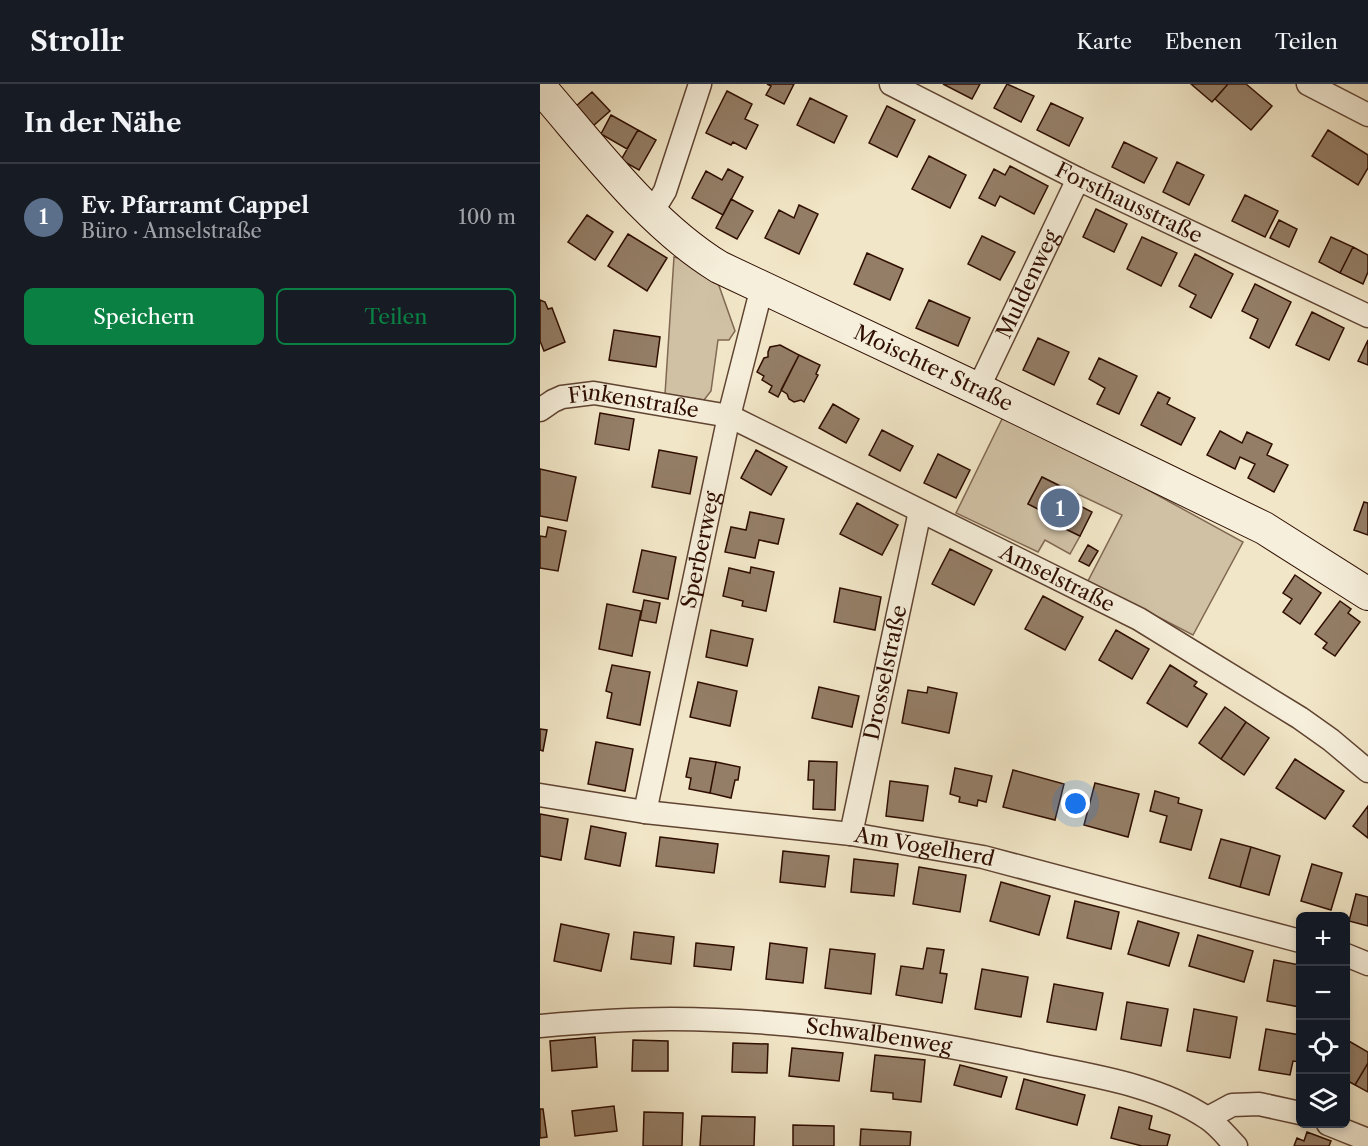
<!DOCTYPE html>
<html lang="de">
<meta charset="utf-8">
<style>
:root{--surface:#171b24;--page:#20242c;--text:#f1f3f6;--muted:#9ea1a6;--line:#363941;--accent:#0b8043}
body{margin:0;font-family:"Libre Caslon Text",serif;background:var(--page);color:var(--text)}
.controls{position:absolute;right:18px;bottom:18px;display:grid;overflow:hidden;border-radius:9px;box-shadow:0 3px 9px #0003}
.controls button{width:54px;height:54px;display:grid;place-items:center;padding:0;border:0;border-bottom:2px solid var(--line);background:var(--surface);color:var(--text);font:30px sans-serif}
.you{position:absolute;left:536px;top:720px;width:21px;height:21px;margin:-15px;border:4px solid #fff;border-radius:50%;background:#1a73e8;box-shadow:0 0 0 9px #1a73e833}
.badge{display:grid;place-items:center;width:39px;height:39px;border-radius:50%;background:var(--accent);color:#fff;font-size:20px;font-weight:700}
.pin{position:absolute;translate:-50% -50%;border:3px solid #fff;box-shadow:0 2px 6px #0006}
.list{margin:0;padding:0;list-style:none}
h2{display:flex;justify-content:space-between;align-items:center;height:78px;margin:0;padding:0 24px;font-size:26px}
h2 small{font-size:20px;font-weight:400;color:var(--muted)}
.list li{display:grid;grid-template-columns:39px 1fr auto;gap:18px;align-items:center;box-sizing:border-box;height:108px;padding:0 24px;border-top:2px solid var(--line)}
.list b{display:block;font-size:22px;white-space:nowrap}
.list p{margin:0;font-size:20px;white-space:nowrap;color:var(--muted)}
.list em{font-size:20px;font-style:normal;color:var(--muted)}
.actions{display:flex;gap:12px;padding:18px 24px}
.actions a{flex:1;padding:14px 0;border:2px solid var(--accent);border-radius:9px;text-align:center;font-size:21px;color:var(--accent)}
.actions .main{background:var(--accent);color:#fff}
.icon{flex:none;width:33px;height:33px;fill:none;stroke:currentColor;stroke-width:2;stroke-linecap:round;stroke-linejoin:round}
.map{position:relative;flex:none;width:828px;height:1062px;overflow:hidden}
header{display:flex;align-items:center;gap:36px;box-sizing:border-box;height:84px;padding:0 30px;background:var(--surface);border-bottom:2px solid var(--line)}
header strong{font-size:28px}
nav{display:flex;gap:33px;margin-inline-start:auto;font-size:21px}
main{display:flex}
aside{flex:1;background:var(--surface)}
.map>svg:first-child{display:block}
.green{fill:#d0c1a5;stroke:#806852;stroke-width:1.5}
.building{fill:#947e67;stroke:#2f0e00;stroke-width:1.5}
.lines{fill:none;stroke-linecap:round;stroke-linejoin:round}
.street-casing{stroke:#604432;stroke-width:25}
.secondary-casing{stroke:#2f0e00;stroke-width:34}
.street{stroke:#f6efdb;stroke-width:22}
.secondary{stroke:#f6efdb;stroke-width:32}
.labels{text-anchor:middle;stroke-width:4.5;stroke-linejoin:round;paint-order:stroke}
.street-label{font-size:21px;fill:#2f0e00;stroke:#f6efdb}
</style>
<header>
<strong>Strollr</strong>
<nav><a>Karte</a><a>Ebenen</a><a>Teilen</a></nav>
</header>
<main>
<aside>
<h2>In der Nähe<small></small></h2>
<ul class="list">
<li><span class="badge" style="background:#5c6f8a">1</span><div><b>Ev. Pfarramt Cappel</b><p>Büro · Amselstraße</p></div><em>100 m</em></li>
</ul>
<div class="actions"><a class="main">Speichern</a><a>Teilen</a></div>
</aside>
<div class="map">
<svg width="828" height="1062" viewBox="0 0 828 1062">
<rect width="100%" height="100%" fill="#f1e6c7"/>
<filter id="stains"><feTurbulence type="fractalNoise" baseFrequency=".00333" numOctaves="4"/><feColorMatrix values="0 0 0 0 .2 0 0 0 0 .09 0 0 0 0 .02 0 0 0 .5 -.17"/></filter>
<radialGradient id="worn" r=".72"><stop offset=".6" stop-color="#630" stop-opacity="0"/><stop offset="1" stop-color="#630" stop-opacity=".3"/></radialGradient>
<path class="green" d="M134,173L146,176L178,199L195,247L189,256H178L171,307L164,316L125,310Z
M463,333L597,400L703,458L653,551L548,497L582,431L502,393L488,420L512,432L509,437L540,452L530,470L505,456L498,468L416,429Z"/>
<path class="building" d="M227,0H254L244,20L226,11L231,2Z
M403,0H440L432,15Z
M467,0L494,12L481,38L454,24Z
M651,0H688L672,18Z
M688,0H706L732,22L711,46L675,15Z
M187,7L212,20L205,35L218,41L206,65L193,58L191,61L166,49Z
M52,8L70,27L53,42L35,23Z
M270,14L307,32L294,59L257,41Z
M511,19L543,34L529,62L497,46Z
M347,22L375,36L357,73L329,59Z
M71,31L98,46L87,65L61,50Z
M98,46L116,56L99,86L81,76Z
M788,46L828,71V84L818,101L772,72Z
M584,58L617,74L604,99L572,83Z
M389,72L426,91L410,124L372,105Z
M637,78L664,91L649,121L623,108Z
M470,82L508,102L494,130L460,112L455,122L439,114L454,85L465,91Z
M188,85L203,93L183,131L152,114L166,87L182,96Z
M705,111L738,127L725,153L692,137Z
M191,115L213,127L197,155L176,144Z
M259,121L278,130L259,170L225,154L239,126L254,134Z
M556,125L587,140L574,168L543,153Z
M47,131L73,148L55,176L28,158Z
M739,136L757,145L749,163L730,154Z
M88,150L127,174L107,207L68,182Z
M442,152L475,168L460,196L428,180Z
M602,153L637,169L621,202L587,185Z
M791,153L813,163L800,189L779,178Z
M813,163L828,171V188L823,200L800,189Z
M327,169L363,185L350,216L314,200Z
M655,170L693,190L671,234L650,223L656,211L639,202Z
M715,200L751,218L729,264L710,254L718,235L702,227Z
M0,216L5,218L8,225L12,224L25,258L4,267L0,257Z
M389,216L430,234L418,262L376,244Z
M772,228L804,244L789,276L756,261Z
M74,246L120,253L116,283L69,276Z
M498,254L529,268L514,301L483,286Z
M828,256V281L818,277Z
M240,261L259,271L238,313L229,308L232,302L222,296L224,292L217,288L224,274L228,273V268L230,263Z
M259,271L280,281L276,290L278,291L264,318L261,316L254,318L249,315L247,310L241,306Z
M559,274L597,292L579,330L557,320L565,304L549,295Z
M618,308L630,314L627,320L655,334L641,361L601,341Z
M293,320L319,335L306,359L279,344Z
M60,329L94,335L89,366L55,360Z
M342,346L373,362L360,387L329,371Z
M680,347L702,359L707,348L732,360L727,371L748,381L734,408L708,394L715,380L700,373L695,385L667,371Z
M119,366L157,373L150,410L112,403Z
M216,366L247,383L231,411L201,394Z
M398,370L430,386L416,414L384,399Z
M0,385L36,393L27,437L0,432Z
M502,393L528,406L524,414L552,428L540,452L509,437L512,432L488,420Z
M824,418L828,419V451L814,446Z
M317,419L358,441L342,471L300,450Z
M210,428L244,435L238,460L219,456L215,474L185,468L191,443L206,446Z
M8,443L26,447L18,487L0,484V452L6,453Z
M548,461L558,467L549,482L539,477Z
M410,465L452,486L434,521L392,500Z
M102,466L136,473L128,515L93,508Z
M211,483L234,488L226,527L202,522L203,517L183,512L189,484L210,489Z
M755,491L781,509L760,540L743,528L752,515L743,509Z
M300,504L341,513L335,546L294,538Z
M503,512L543,533L525,566L485,545Z
M104,516L120,519L116,539L100,536Z
M800,517L811,525L808,529L820,538L795,572L783,564L787,559L775,550Z
M67,520L101,527L92,572L59,565Z
M171,546L213,555L207,582L166,573Z
M576,546L609,565L592,595L559,576Z
M72,581L110,588L100,641L67,634L72,609L66,607Z
M630,581L657,598L654,602L667,610L647,643L607,619Z
M158,598L197,607L190,642L150,633Z
M279,603L319,612L312,643L272,634Z
M388,603L417,609L409,649L362,639L368,606L387,609Z
M685,623L706,638L681,675L659,659Z
M706,638L729,654L704,691L681,675Z
M0,645L7,646L3,667L0,666Z
M56,658L93,665L85,707L48,700Z
M150,674L176,678L170,709L149,705L151,694L146,693Z
M755,675L804,707L785,735L736,704Z
M269,677L297,678L295,726L273,725L274,696H268Z
M176,678L200,683L198,696H195L191,714L170,709Z
M415,684L452,692L446,718L438,716L437,722L419,718L420,713L410,710Z
M473,686L524,700L515,736L463,723Z
M350,697L388,702L383,737L346,732Z
M555,699L599,710L588,753L544,741Z
M615,707L639,714L638,719L662,726L651,766L620,758L627,732L610,727Z
M828,722V754L813,742Z
M0,730L28,735L21,776L0,772Z
M51,742L86,749L80,782L45,775Z
M120,753L178,760L174,789L116,782Z
M681,755L711,763L700,803L669,794Z
M711,763L740,772L729,811L700,803Z
M243,767L289,772L285,803L240,798Z
M314,775L358,780L354,812L311,808Z
M772,780L802,789L791,826L761,817Z
M379,783L426,791L420,828L373,820Z
M461,798L510,812L499,851L450,837Z
M816,810L828,813V842L809,837Z
M535,817L579,828L571,865L527,854Z
M598,837L639,849L629,882L588,870Z
M21,840L69,850L61,887L14,877Z
M94,848L134,853L131,880L91,875Z
M658,851L713,867L704,898L649,882Z
M156,859L194,863L191,886L154,882Z
M230,859L267,864L263,899L226,895Z
M387,864L404,866L400,889L407,890L402,919L356,911L361,882L383,885Z
M290,865L335,870L331,910L285,904Z
M734,876L760,881V923L727,917Z
M442,885L488,893L481,933L435,925Z
M514,900L563,909L556,946L507,938Z
M587,918L628,925L621,962L581,955Z
M654,925L697,933L690,974L647,967Z
M726,945L760,951V978L753,977L750,991L719,986Z
M55,953L57,983L12,987L10,957Z
M93,956L128,957V987H92Z
M807,956L828,968V979L815,1001L806,996Z
M193,959L228,960L227,989L192,988Z
M252,964L303,969L299,997L249,992Z
M335,971L385,976L381,1018L353,1015V1009L331,1007Z
M828,979V1008L815,1001Z
M420,981L467,993L461,1013L414,1001Z
M484,995L545,1011L537,1041L476,1025Z
M74,1022L77,1047L35,1052L32,1027Z
M579,1023L612,1032L609,1045L630,1051L627,1062H602L571,1054Z
M0,1025H3L7,1053L0,1054Z
M104,1028L143,1029L142,1062H103Z
M162,1032L215,1033L214,1062H160Z
M253,1041L294,1042V1062H253Z
M321,1045L371,1048L370,1062H320Z
M767,1048L791,1057L789,1062H754L757,1054L764,1057Z"/>
<g class="lines">
<g class="street-casing">
<g id="street">
<path id="s1" d="M351,0L538,95L828,232"/>
<path d="M768,0L828,31"/>
<path d="M111,130L125,107L160,0"/>
<path id="s2" d="M438,305L538,95"/>
<path id="s3" d="M0,326L13,317L22,313L54,309L189,332L599,535L760,634L791,656L828,687"/>
<path id="s4" d="M0,711L105,728L311,750L443,773L760,857"/>
<path id="s5" d="M105,728L189,332L222,203"/>
<path id="s6" d="M311,750L380,427"/>
<path d="M806,871L828,880"/>
<path id="s7" d="M0,942C44,938 87,935 131,935C251,935 370,953 486,978C546,991 615,999 667,1034C678,1041 687,1053 696,1062"/>
<path d="M668,1034L692,1021L719,1020L760,1029"/>
<path d="M788,1040L828,1056"/>
</g>
</g>
<g class="secondary-casing">
<g id="secondary">
<path id="s8" d="M0,3C54,65 109,140 179,183L438,305L724,444L828,510"/>
</g>
</g>
<use href="#street" class="street"/>
<use href="#secondary" class="secondary"/>
</g>
<g class="labels">
<g class="street-label">
<text dy="7" stroke="none"><textPath href="#s1" startOffset="266">Forsthausstraße</textPath></text>
<text dy="7" stroke="none"><textPath href="#s2" startOffset="116">Muldenweg</textPath></text>
<text dy="7" stroke="none"><textPath href="#s8" startOffset="492">Moischter Straße</textPath></text>
<text dy="7" stroke="none"><textPath href="#s3" startOffset="98">Finkenstraße</textPath></text>
<text dy="7" stroke="none"><textPath href="#s5" startOffset="268">Sperberweg</textPath></text>
<text dy="7" stroke="none"><textPath href="#s3" startOffset="561">Amselstraße</textPath></text>
<text dy="7" stroke="none"><textPath href="#s6" startOffset="165">Drosselstraße</textPath></text>
<text dy="7" stroke="none"><textPath href="#s4" startOffset="388">Am Vogelherd</textPath></text>
<text dy="7" stroke="none"><textPath href="#s7" startOffset="340">Schwalbenweg</textPath></text>
</g>
</g>
<rect width="100%" height="100%" filter="url(#stains)"/>
<rect width="100%" height="100%" fill="url(#worn)"/>
</svg>
<div class="controls">
<button>+</button>
<button>−</button>
<button><svg class="icon" aria-label="locate" viewBox="0 0 24 24"><circle cx="12" cy="12" r="6"/><path d="M12 2v4M12 18v4M2 12h4M18 12h4"/></svg></button>
<button><svg class="icon" aria-label="layers" viewBox="0 0 24 24"><path d="M12 4l9 5-9 5-9-5zM3 14l9 5 9-5"/></svg></button>
</div>
<div class="you"></div>
<div class="pin badge" style="left:520px;top:424px;background:#5c6f8a">1</div>
</div>
</main>
